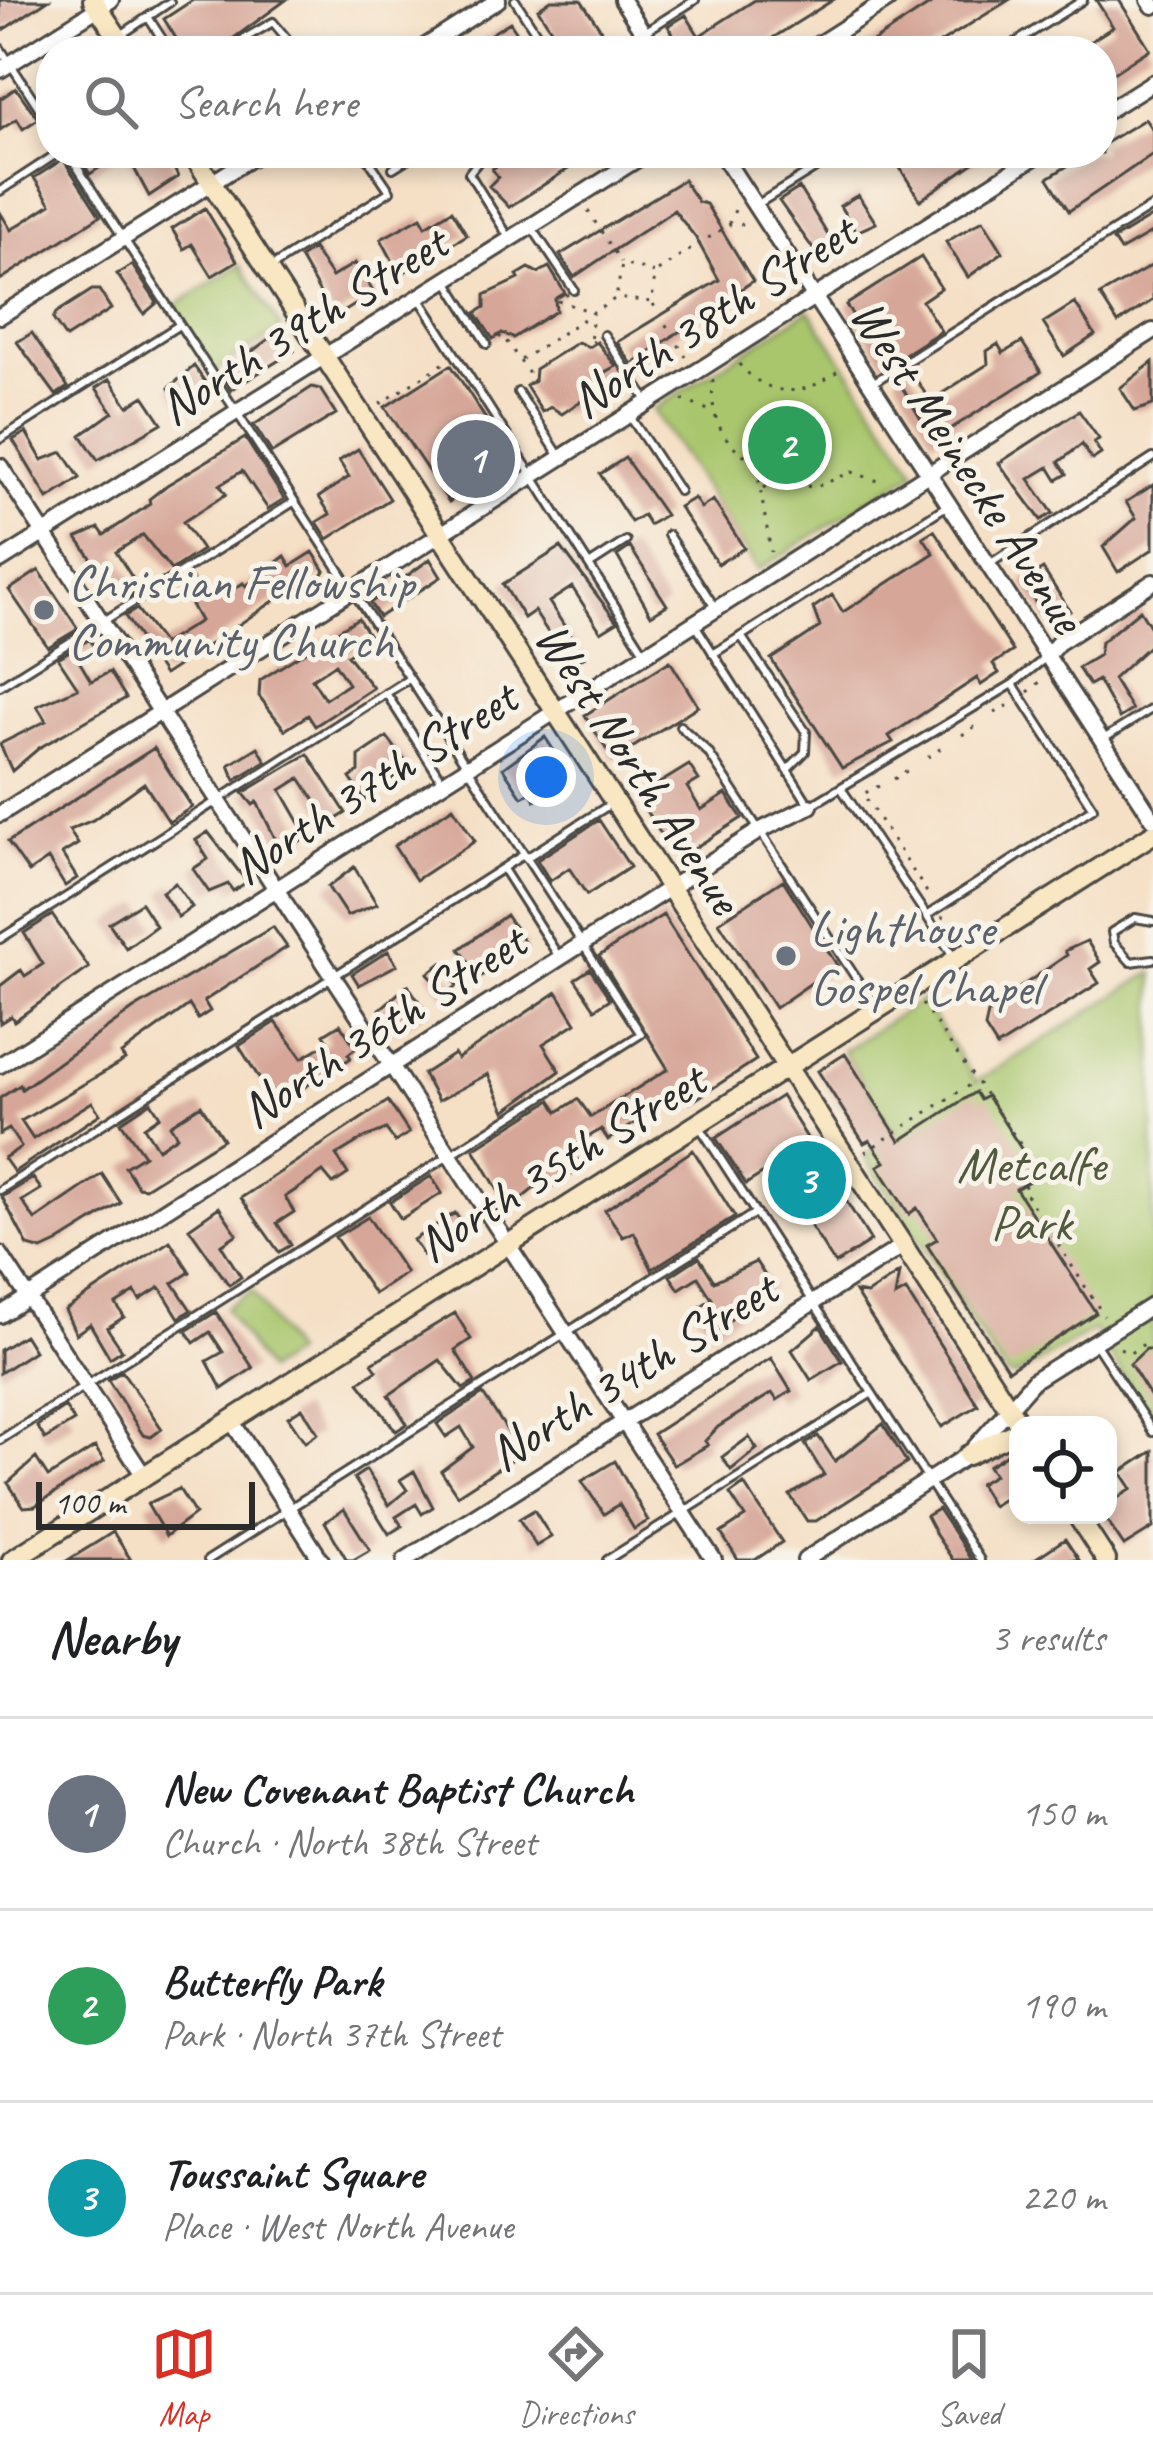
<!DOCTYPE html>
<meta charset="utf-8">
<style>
:root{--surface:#fff;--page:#f6f6f6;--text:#202124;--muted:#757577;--line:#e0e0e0;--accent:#d93025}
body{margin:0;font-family:Caveat,sans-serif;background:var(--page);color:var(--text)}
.controls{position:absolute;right:36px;bottom:36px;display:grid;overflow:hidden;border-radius:24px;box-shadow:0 6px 18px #0003}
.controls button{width:108px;height:108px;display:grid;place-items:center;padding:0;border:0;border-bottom:3px solid var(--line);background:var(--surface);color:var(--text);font:60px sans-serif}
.scale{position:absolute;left:36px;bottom:30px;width:219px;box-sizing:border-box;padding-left:12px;border:6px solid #2b2b2b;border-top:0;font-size:33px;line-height:42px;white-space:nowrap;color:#2b2b2b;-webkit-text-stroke:9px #f7f3e8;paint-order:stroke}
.you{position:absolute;left:546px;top:777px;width:42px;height:42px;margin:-30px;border:9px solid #fff;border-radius:50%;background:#1a73e8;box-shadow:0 0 0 18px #1a73e833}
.badge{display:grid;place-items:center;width:78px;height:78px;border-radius:50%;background:var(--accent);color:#fff;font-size:39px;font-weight:700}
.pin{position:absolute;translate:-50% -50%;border:6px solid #fff;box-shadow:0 3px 12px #0006}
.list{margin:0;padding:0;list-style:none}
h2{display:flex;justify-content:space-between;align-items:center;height:156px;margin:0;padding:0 48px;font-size:51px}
h2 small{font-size:39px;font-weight:400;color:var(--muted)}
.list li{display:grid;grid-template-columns:78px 1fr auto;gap:36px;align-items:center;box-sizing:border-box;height:192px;padding:0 48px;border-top:3px solid var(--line)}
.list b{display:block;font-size:45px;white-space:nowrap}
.list p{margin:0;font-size:39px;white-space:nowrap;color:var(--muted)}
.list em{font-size:39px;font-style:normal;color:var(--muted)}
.icon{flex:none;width:66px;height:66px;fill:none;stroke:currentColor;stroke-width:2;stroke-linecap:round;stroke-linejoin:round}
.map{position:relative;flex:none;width:1153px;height:1560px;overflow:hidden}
.search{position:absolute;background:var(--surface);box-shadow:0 6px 18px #0003;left:36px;right:36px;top:36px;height:132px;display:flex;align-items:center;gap:30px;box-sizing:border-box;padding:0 42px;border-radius:48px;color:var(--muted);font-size:45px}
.sheet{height:732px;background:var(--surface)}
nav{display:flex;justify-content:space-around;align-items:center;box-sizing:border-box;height:168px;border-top:3px solid var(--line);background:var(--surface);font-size:33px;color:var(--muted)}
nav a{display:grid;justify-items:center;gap:6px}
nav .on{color:var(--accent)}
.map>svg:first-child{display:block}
.green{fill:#a9c66d;stroke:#6a784c;stroke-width:3}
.building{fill:#d6a698;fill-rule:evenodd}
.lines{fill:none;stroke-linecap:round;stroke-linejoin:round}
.lane-casing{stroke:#494642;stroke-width:12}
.street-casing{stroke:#494642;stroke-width:20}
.secondary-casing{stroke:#494642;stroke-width:24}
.path{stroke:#494642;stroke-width:3;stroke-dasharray:3 9;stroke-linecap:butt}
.lane{stroke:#fff;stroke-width:6}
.street{stroke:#fff;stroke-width:14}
.secondary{stroke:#f9e7c3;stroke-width:18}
.worship-dot{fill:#6b7280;stroke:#f7f3e8;stroke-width:4.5}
.labels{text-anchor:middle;stroke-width:10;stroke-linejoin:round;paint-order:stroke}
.street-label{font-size:51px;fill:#2b2b2b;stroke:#f7f3e8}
.worship-label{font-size:51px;fill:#5b616d;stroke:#f7f3e8;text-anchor:start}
.park-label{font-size:51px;fill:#515a3f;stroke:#f7f3e8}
</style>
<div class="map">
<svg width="1153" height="1560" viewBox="0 0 1153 1560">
<rect width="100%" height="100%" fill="#f7f3e8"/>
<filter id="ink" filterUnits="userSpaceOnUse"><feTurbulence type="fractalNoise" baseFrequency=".00833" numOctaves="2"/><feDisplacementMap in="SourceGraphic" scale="24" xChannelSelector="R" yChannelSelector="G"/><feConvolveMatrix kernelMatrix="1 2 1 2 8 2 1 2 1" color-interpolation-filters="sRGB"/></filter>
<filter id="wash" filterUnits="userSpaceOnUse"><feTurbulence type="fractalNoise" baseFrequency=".004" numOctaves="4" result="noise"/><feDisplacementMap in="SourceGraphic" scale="48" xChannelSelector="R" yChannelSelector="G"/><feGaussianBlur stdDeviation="2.7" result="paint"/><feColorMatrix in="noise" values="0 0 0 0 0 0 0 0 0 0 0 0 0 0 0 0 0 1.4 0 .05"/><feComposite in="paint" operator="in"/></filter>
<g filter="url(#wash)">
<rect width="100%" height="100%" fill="#f5dfc5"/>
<path class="green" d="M240,265L281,328L214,372L173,307Z
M809,310L916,471L758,570L653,410Z
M1153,972V1423L1094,1330L1014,1377L1006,1375L864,1156L896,1134L843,1051L922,1000L976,1082Z
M252,1291L293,1354L266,1371L225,1308Z"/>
<g id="blocks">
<path class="building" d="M0,0H48L0,32Z
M193,0H286L216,51H184L164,19Z
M551,0H581L610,43L598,51H565L538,9Z
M755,0H833L752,51H684L668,26L686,15L699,36Z
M937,0H1009L927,51H859Z
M1096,0H1119L1150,49L1102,80V51H1075L1113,27Z
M510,22L524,43L522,51H464Z
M16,88L38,119L23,129L17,119L0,130V99Z
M1145,119L1153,131V154L1069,211L1048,178L1088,153H1102V145Z
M77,153H122L90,174Z
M126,153H167L178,177L149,196Z
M516,153H593L509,207L489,186L498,177L492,169Z
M907,153H988L920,200L897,163Z
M63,159L100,216L0,280V212L11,230L51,204L34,178Z
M683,180L698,202L706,204L753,281L632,364L617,342L719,280L696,238L674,210L574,277L560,255Z
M799,188L837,250L821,260L779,201Z
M858,195L876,223L856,232L840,206Z
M205,208L237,261L212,276L192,244L184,249L172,229Z
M452,210L467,235L403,273L396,267L381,239L421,217L426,226Z
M1153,216V232L1120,251L1113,240Z
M983,220L1003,252L968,277L946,242Z
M313,249L332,277L355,263L374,293L334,318L300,258Z
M921,257L941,288L922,301L941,331L886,366L846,305Z
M132,265L157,303L144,314L117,274Z
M1153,265V300L1118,323L1100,295Z
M549,267L565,293L555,299L556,311L513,338L502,333L493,339L476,313L485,307V295L519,279L517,275L529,268L538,273Z
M92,290H99L111,309L66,338L53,319L56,313Z
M1075,303L1095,335L1064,356L1043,323Z
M281,330L294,351L231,390L221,374Z
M32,333L68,387L56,395L17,342Z
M578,342L589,347L597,342L616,366L605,372V385L575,405L562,414L551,407L542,412L526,386L534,381L535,369Z
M1022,342L1041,372L933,440L896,377L909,368L930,401L988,364L987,351L998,344L1003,353Z
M1153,362V405L1135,411L1120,388Z
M451,365L512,460L449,502L385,407Z
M194,366L212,392L184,410L169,388Z
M110,379L128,406L144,396L162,423L98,460L81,435L113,412L96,388Z
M312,387L320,389L336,414L272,453L254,425Z
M1079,411L1099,439L1094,442L1101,454L1092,460L1082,444L1059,462L1067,474L1057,480L1049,467L1029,479L1053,513L1041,520L999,463Z
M26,432L42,460L63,452L80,478L48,499L13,440Z
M245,438L284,499L268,509L242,471L220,485L226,494L183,522L202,550L171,570L143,535L116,552L140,590L122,601L77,538L99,528L104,535L150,504L149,499L167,485Z
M358,449L390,499L328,539L317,522L330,514L319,497L349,477L339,461Z
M625,458L665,515L649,525L643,515L631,522L600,474Z
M1153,485V549L1118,572L1103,547L1136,518L1126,502Z
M694,498L701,508L713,500L744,548L718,564L679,507Z
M934,530L1013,651L993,664L999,673L981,685L977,678L889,736L893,742L842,768L771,659L820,627L813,608L832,595L843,612L934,553L923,537Z
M561,547L617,622L601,632L572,587L549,602L584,657L570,666L534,611L524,618L503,584Z
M630,547L667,605L651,615L617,556Z
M313,552L325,571L322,575L310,583L308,578L164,675L125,616L137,609L163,644L200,621L179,583L190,576L206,600L224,589L227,594L243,583L246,586L285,556L291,566Z
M430,559L441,577L379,617L370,603Z
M1043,569L1070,611L1049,624L1022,582Z
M39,570L78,629L48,647L9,590Z
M1140,610L1153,631V642L1113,679L1132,710L1119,718L1098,680L1089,685L1078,668L1099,655L1101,642Z
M358,618L371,639L347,655L373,688L315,726L308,715L285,730L259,696L260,680ZM335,664L348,684L325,699L312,679Z
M90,639L96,650L79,661L91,681L110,672L126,698L39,748L12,771L0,744L46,721L37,706L78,688L58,658Z
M670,661L698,706L613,760L585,715Z
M387,737L409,766L365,800L350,778L359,772V756Z
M545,737L572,778L535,800L530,792L522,797L503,768Z
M258,747L266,761L235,780L229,765Z
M154,748L192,807L169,822L144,783L93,820L69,830L78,844L62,854L77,878L65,886L48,859L29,872L8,842Z
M308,754L346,813L330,823L300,778L281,790L308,837L281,850L257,802L253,805L243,793Z
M689,765L699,780L687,787L701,810L726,794L742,818L677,859L637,797Z
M453,807L475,841L416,880L394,846Z
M599,820L630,867L587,895L569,868L550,881L537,860Z
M208,832L247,882L233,891L228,884L209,892L193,869L208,859L196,840Z
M354,867L377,904L347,916L328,887Z
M783,880L837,965L775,1008L719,922Z
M175,883L192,907L178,917L162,892Z
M141,903L156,926L126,948L109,923Z
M52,915L89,968L14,1021L11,1016L0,1023V986L21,970L25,976L43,964L24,933Z
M506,915L527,946L479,978L460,949Z
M663,915L756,1060L690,1103L683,1092L608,1140L601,1129L570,1149L583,1168L551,1187L538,1185L509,1209L474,1149L551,1100L558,1112L578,1099L591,1117L668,1069L599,956Z
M273,927L287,947L204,1001L210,1011L198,1019L189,1005L121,1054L125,1060L21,1121L33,1139L92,1102L100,1114L14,1172L4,1158L21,1147L9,1129L0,1134V1098L20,1085L22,1089L134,1009Z
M1087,941L1100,962L1090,969L1099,983L997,1047L985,1028L989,1009L1067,955L1065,951Z
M388,951L397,965L359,985L352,974Z
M442,963L457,986L444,996L428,973Z
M590,969L610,999L595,1009L575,979Z
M408,985L426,1012L396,1033L380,1009Z
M557,992L576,1023L543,1044L560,1071L505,1111L488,1074L438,1101L423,1074L454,1054L457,1059Z
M276,1022L302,1058L329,1042L324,1034L340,1024L356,1048L348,1054L351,1058L276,1105L239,1046Z
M845,1054L900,1141L975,1092L980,1100L987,1096L1033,1167L1027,1171L1032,1179L1016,1189L1096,1313L1008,1370L927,1245L937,1239L917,1208L909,1214L878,1166L885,1162L870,1140L864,1143L818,1071Z
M781,1096L871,1241L835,1264L773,1167L746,1184L716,1138Z
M388,1101L409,1133L395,1142L386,1129L364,1138L336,1155L348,1174L333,1184L323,1172L285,1197L294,1212L277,1223L291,1245L279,1252L241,1198Z
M151,1102L160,1116L144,1127L158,1149L177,1136L170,1125L201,1105L223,1139L145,1188L138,1187L125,1167L144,1155L121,1122Z
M693,1150L735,1217L652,1269L634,1232L623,1237L605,1210Z
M102,1174L121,1203L57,1243L42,1250L28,1246L2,1197L33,1178L41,1189L22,1201L35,1220Z
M431,1176L442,1193L401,1219L390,1202Z
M219,1207L237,1234L221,1245L241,1277L229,1285L189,1228Z
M455,1213L465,1228L423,1255L413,1240Z
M368,1217L406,1273L374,1294L335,1237Z
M170,1241L190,1272L173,1283L191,1310L179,1318L160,1287L140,1300L135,1292L116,1304L124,1317L107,1328L122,1350L110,1358L90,1324L76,1334L65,1310Z
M699,1257L714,1281L756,1262L773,1288L711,1334L695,1310L712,1299L698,1277L679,1289L670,1276Z
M899,1273L895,1297L906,1291L978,1405L942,1427L855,1292L867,1294Z
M216,1312L253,1368L222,1389L207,1361L223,1352L210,1332L194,1343L186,1331Z
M455,1313L471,1339L455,1350L475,1382L463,1389L440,1360L389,1395L407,1424L396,1431L359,1382L377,1370L372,1363Z
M820,1326L842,1361L811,1380L792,1350Z
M24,1335L34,1351L0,1373V1350Z
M1146,1349H1153V1400L1130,1364Z
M771,1358L791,1391L777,1400L772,1393L718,1427L705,1441L708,1445L674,1465L653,1434Z
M122,1371L162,1429L151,1437L143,1435L108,1380Z
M483,1394L522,1453L457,1495L441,1471L473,1447L461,1427L446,1437L437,1424Z
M65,1407L74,1421L45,1439L37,1426Z
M302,1408L318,1433L305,1442L288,1417Z
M883,1424L907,1463L816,1521H807L790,1495L824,1475L805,1444L818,1436L835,1461Z
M749,1437L757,1449L731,1470L722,1457Z
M95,1447L104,1461L35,1506L24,1507L8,1483L36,1458L48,1477Z
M1153,1451V1528L1124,1546L1103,1515L1108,1504L1132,1489L1121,1472Z
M1010,1452L1018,1465V1513L1007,1497L992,1506L979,1484L994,1475L988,1466Z
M615,1461L648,1521L634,1529L619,1504L604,1514L582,1481Z
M366,1470L389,1505L407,1490L400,1480L414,1471L433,1507L422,1514L416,1504L396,1517L402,1526L389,1534L354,1478Z
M744,1484L782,1542L755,1560H738L721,1533L745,1517L730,1494Z
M179,1489L195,1514L166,1536L147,1504Z
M344,1509L370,1550L353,1560H347L325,1522Z
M938,1509L958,1539L971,1560H953L936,1535L926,1516Z
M534,1510L551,1537L536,1546L519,1519Z
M113,1532L131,1560H68L99,1541Z
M1065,1539L1079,1560H1033Z"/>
</g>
</g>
<g filter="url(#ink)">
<use href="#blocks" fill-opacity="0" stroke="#494642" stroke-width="3"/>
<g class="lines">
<g class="lane-casing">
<path id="lane" d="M515,0L548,51
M148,17L170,51
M643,33L695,0
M121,35L170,2
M0,48L51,126
M223,51L273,22L297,51
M1002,51L1083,0
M485,153L469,173L508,236
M393,168L417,153
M0,191L58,153
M758,204L840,153
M533,229L574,290
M270,268L390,191L364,153
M448,282L487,344
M418,296L645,653
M604,335L648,402
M874,382L1153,206
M518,392L559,455
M629,415L679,491
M0,439L179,325
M668,535L714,606
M991,563L1153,458
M589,565L626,541
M696,626L810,806L1013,684L1044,659
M741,636L806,732L805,752L787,770
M713,654L948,505
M0,686L292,503
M386,693L442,781
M680,726L708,752L875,1007
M1105,738L1153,708
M843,791L954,957
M526,858L609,805
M503,869L559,957
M926,916L1093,808L1013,684
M1153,921L1135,918L1112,932L1114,943L1131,962L1153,959
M0,939L407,680
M700,1127L980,1560
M0,1190L523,855
M1095,1343L1153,1432
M0,1440L641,1034L68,153
M1108,1463L1113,1458
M208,1560L755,1213
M607,1560L872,1393"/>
</g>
<g class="street-casing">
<path id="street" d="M622,0L655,51
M1149,0L1153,6
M418,51L498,0
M808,51L888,0
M0,70L111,0
M1102,114L1153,82
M721,153L1153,819
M0,316L259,153
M0,466L714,1560
M0,561L647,153
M1046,657L1058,643L1153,582
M0,814L1041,153
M0,1065L1153,331
M0,1254L144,1476
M0,1315L759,831L810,806
M231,1420L321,1560
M405,1560L901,1247
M805,1560L968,1455L1034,1380L1153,1305"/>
</g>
<g class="secondary-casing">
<path id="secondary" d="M93,0L127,51
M192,153L1020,1425
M968,1455L1018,1431
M1077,1515L1106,1560
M12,1560L1153,834"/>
</g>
<path class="path" d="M588,211L621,262
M729,224L735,210
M658,271L728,225L744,224
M568,294L558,301L593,312L590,344L594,341
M653,304L686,357
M499,338L502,335L534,381L527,386
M521,360L616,298L652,302L655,273L622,264L616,298
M739,364C770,400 805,397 839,370
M713,380C707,447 751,461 804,486L816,487L852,472L881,482
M682,400L711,411
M380,404L446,362
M749,458L757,470L771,552
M764,488L781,477
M1028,692L1041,681
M995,713L1011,704
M962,735L979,724
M928,757L946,745
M894,779L913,767
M879,786L863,794L930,897
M942,916L954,934
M922,1004L1042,1175L1022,1188L1104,1316
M865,1152L974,1082
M1120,1348L1130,1353L1144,1344L1153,1347"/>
<use href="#lane" class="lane"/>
<use href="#street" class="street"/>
<use href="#secondary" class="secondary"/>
</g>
</g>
<g class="worship-dot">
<circle cx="44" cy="610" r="12"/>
<circle cx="786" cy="956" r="12"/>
</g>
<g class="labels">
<g class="street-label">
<text transform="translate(712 315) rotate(-33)" y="18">North 38th Street</text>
<text transform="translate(302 324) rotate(-32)" y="18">North 39th Street</text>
<text transform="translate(969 465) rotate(57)" y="18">West Meinecke Avenue</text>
<text transform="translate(640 767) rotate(57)" y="18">West North Avenue</text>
<text transform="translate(373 781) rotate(-33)" y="18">North 37th Street</text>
<text transform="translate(382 1025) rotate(-33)" y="18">North 36th Street</text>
<text transform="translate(560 1161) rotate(-32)" y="18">North 35th Street</text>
<text transform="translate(632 1370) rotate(-32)" y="18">North 34th Street</text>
</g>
<g class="worship-label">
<text x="68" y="599">Christian Fellowship<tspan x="68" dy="59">Community Church</tspan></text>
<text x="810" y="945">Lighthouse<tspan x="810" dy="59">Gospel Chapel</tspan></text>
</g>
<g class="park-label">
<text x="1031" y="1181">Metcalfe<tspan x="1031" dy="59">Park</tspan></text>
</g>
</g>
</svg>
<div class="controls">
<button><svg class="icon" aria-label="locate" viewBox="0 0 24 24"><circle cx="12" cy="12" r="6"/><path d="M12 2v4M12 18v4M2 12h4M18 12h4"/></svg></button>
</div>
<div class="scale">100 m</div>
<div class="you"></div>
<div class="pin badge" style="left:476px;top:459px;background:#6b7280">1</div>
<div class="pin badge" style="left:787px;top:445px;background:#2e9e5b">2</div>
<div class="pin badge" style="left:807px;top:1180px;background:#0f9aa8">3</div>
<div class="search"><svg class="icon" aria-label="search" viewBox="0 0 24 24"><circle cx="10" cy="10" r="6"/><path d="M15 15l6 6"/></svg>Search here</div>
</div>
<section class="sheet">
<h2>Nearby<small>3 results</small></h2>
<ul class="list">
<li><span class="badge" style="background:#6b7280">1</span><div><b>New Covenant Baptist Church</b><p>Church · North 38th Street</p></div><em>150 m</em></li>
<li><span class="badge" style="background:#2e9e5b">2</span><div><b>Butterfly Park</b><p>Park · North 37th Street</p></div><em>190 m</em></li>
<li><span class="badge" style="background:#0f9aa8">3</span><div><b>Toussaint Square</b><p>Place · West North Avenue</p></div><em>220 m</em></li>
</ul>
</section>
<nav>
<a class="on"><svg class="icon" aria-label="map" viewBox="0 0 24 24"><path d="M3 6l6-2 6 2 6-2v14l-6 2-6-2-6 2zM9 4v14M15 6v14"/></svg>Map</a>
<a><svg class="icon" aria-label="directions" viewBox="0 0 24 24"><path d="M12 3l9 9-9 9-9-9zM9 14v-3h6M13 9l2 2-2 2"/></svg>Directions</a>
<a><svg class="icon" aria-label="saved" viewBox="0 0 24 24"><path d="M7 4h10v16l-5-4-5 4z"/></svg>Saved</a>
</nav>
